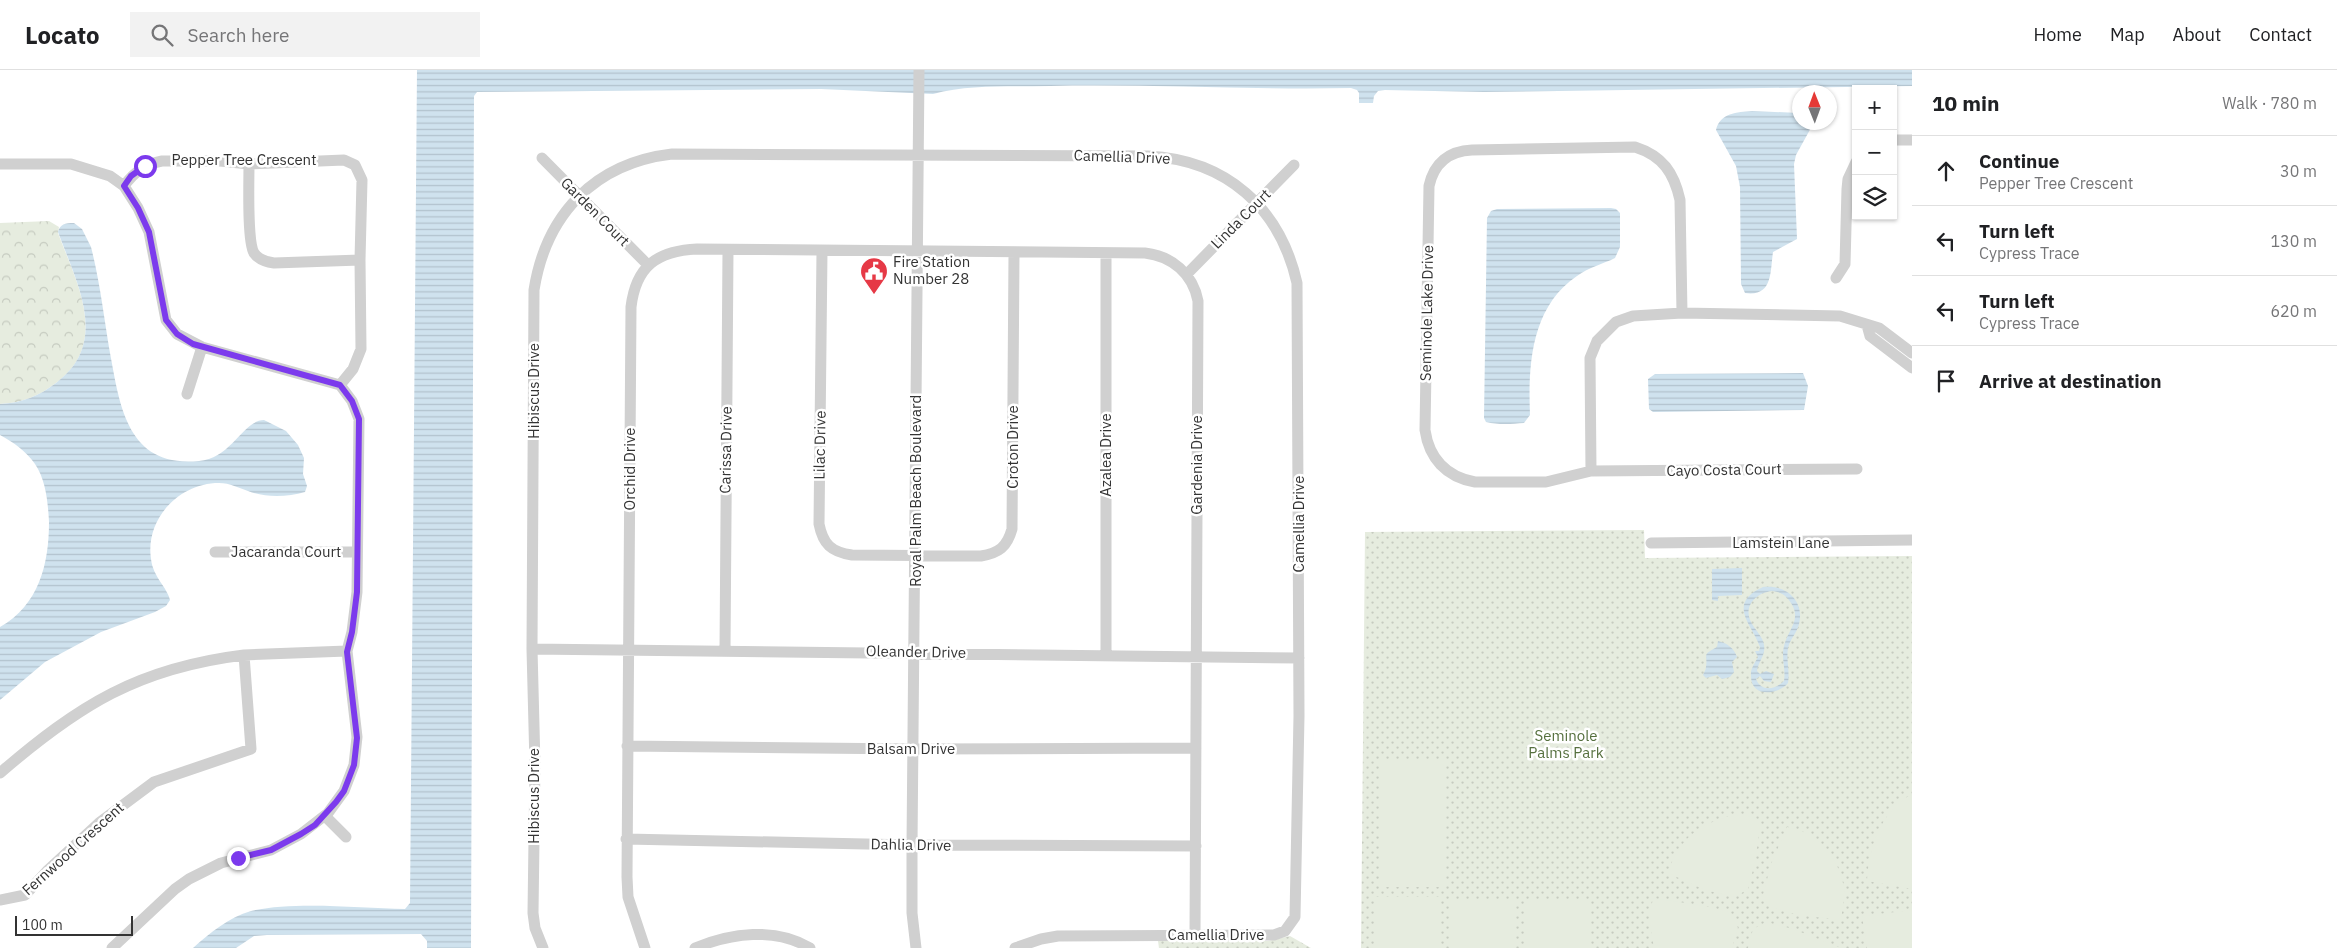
<!DOCTYPE html>
<meta charset="utf-8">
<style>
:root{--surface:#fff;--page:#f2f2f2;--text:#202124;--muted:#757577;--line:#e0e0e0}
body{margin:0;font-family:"IBM Plex Sans",sans-serif;background:var(--page);color:var(--text)}
.controls{position:absolute;right:15px;top:15px;display:grid;overflow:hidden;border-radius:0px;box-shadow:0 1px 4px #0004}
.controls button{width:45px;height:45px;display:grid;place-items:center;padding:0;border:0;border-bottom:1px solid var(--line);background:var(--surface);color:var(--text);font:25px sans-serif}
.compass{position:absolute;left:1792px;top:15px;width:45px;height:45px;border-radius:50%;background:var(--surface);box-shadow:0 1px 4px #0004;rotate:359deg}
.scale{position:absolute;left:15px;bottom:12px;width:118px;box-sizing:border-box;padding-left:5px;border:2px solid #333;border-top:0;font-size:14px;line-height:18px;white-space:nowrap;color:#333;-webkit-text-stroke:4px #fff;paint-order:stroke}
.stop{position:absolute;width:15px;height:15px;margin:-11px;border:4px solid #7c3aed;border-radius:50%;background:#fff}
.stop.end{background:#7c3aed;border-color:#fff;box-shadow:0 1px 5px #0008}
.list{margin:0;padding:0;list-style:none}
h2{display:flex;justify-content:space-between;align-items:center;height:65px;margin:0;padding:0 20px;font-size:21px}
h2 small{font-size:16px;font-weight:400;color:var(--muted)}
.list li{display:grid;grid-template-columns:32px 1fr auto;gap:15px;align-items:center;box-sizing:border-box;height:70px;padding:0 20px;border-top:1px solid var(--line)}
.list b{display:block;font-size:19px;white-space:nowrap}
.list p{margin:0;font-size:16px;white-space:nowrap;color:var(--muted)}
.list em{font-size:16px;font-style:normal;color:var(--muted)}
.icon{flex:none;width:28px;height:28px;fill:none;stroke:currentColor;stroke-width:2;stroke-linecap:round;stroke-linejoin:round}
.map{position:relative;flex:none;width:1912px;height:878px;overflow:hidden}
header{display:flex;align-items:center;gap:30px;box-sizing:border-box;height:70px;padding:0 25px;background:var(--surface);border-bottom:1px solid var(--line)}
header strong{font-size:24px}
nav{display:flex;gap:28px;margin-inline-start:auto;font-size:18px}
.search{width:350px;height:45px;background:var(--page);display:flex;align-items:center;gap:12px;box-sizing:border-box;padding:0 18px;border-radius:0px;color:var(--muted);font-size:19px}
main{display:flex}
aside{flex:1;background:var(--surface)}
.map>svg:first-child{display:block}
.grass{fill:url(#grass-dots)}
.forest{fill:url(#forest-crowns)}
.garden{fill:#e6ecdf}
.water{fill:url(#water-rules);fill-rule:evenodd}
.lines{fill:none;stroke-linecap:round;stroke-linejoin:round}
.minor{stroke:#d0d0d0;stroke-width:11}
.route{stroke:#7c3aed;stroke-width:6}
.labels{text-anchor:middle;stroke-width:5;stroke-linejoin:round;paint-order:stroke}
.street-label{font-size:15px;fill:#333;stroke:#fff}
.poi-label{font-size:15px;fill:#333;stroke:#fff;text-anchor:start}
.park-label{font-size:15px;fill:#56703f;stroke:#fff}
</style>
<header>
<strong>Locato</strong>
<div class="search"><svg class="icon" aria-label="search" viewBox="0 0 24 24"><circle cx="10" cy="10" r="6"/><path d="M15 15l6 6"/></svg>Search here</div>
<nav><a>Home</a><a>Map</a><a>About</a><a>Contact</a></nav>
</header>
<main>
<div class="map">
<svg width="1912" height="878" viewBox="0 0 1912 878">
<defs>
<pattern id="grass-dots" width="8" height="8" patternUnits="userSpaceOnUse" patternTransform="scale(1.25)"><rect width="8" height="8" fill="#e6ecdf"/><path d="M2 2h.1M6 6h.1" fill="none" stroke="#c6cbc0" stroke-width="1.8" stroke-linecap="round"/></pattern>
<pattern id="forest-crowns" width="20" height="18" patternUnits="userSpaceOnUse" patternTransform="scale(1.25)"><rect width="20" height="18" fill="#e6ecdf"/><path d="M2 6a3 3 0 1 1 6 0M12 15a3 3 0 1 1 6 0" fill="none" stroke="#c6cbc0"/></pattern>
<pattern id="water-rules" width="6" height="5" patternUnits="userSpaceOnUse" patternTransform="scale(1.25)"><rect width="6" height="5" fill="#cfe2ee"/><path d="M0 2.5h6" fill="none" stroke="#b2c2cd"/></pattern>
</defs>
<rect width="100%" height="100%" fill="#fff"/>
<path class="grass" d="M1644,460L1645,488L1912,486V878H1361L1365,462Z
M1290,866L1311,878H1159L1158,871H1268Z"/>
<path class="forest" d="M49,151L59,157L58,163C76,212 111,272 56,313C39,326 22,333 0,334V153Z"/>
<path class="garden" d="M1380,689H1445V817H1379Z
M1912,724V819L1867,811C1869,777 1880,742 1912,724Z
M1732,745L1748,746L1761,750L1755,792L1748,819L1735,827L1705,820L1668,803C1679,768 1699,755 1732,745Z
M1787,757C1817,761 1841,790 1844,819C1845,829 1842,840 1841,850L1798,845L1770,837L1763,825L1771,794Z
M1375,827H1440V878H1375Z
M1653,828L1705,836L1730,842L1738,858L1732,878H1654L1649,849Z
M1449,829H1515V878H1449Z
M1525,831H1591V878H1525Z
M1912,840V878H1867L1862,846Z
M1766,852L1793,859L1841,878H1748L1753,859Z"/>
<path class="water" d="M417,0H1912V16L1484,22L1385,20L1378,21L1374,26L1373,33H1359V23L1357,20L1351,18C1251,20 1151,14 1050,16C1012,17 970,14 933,24L821,19L477,22L474,26L471,878H427V871L421,864L267,865L254,866L236,878H193C210,863 229,847 251,841C293,831 360,838 405,839L410,833Z
M1752,41L1799,43L1800,52L1812,53V56L1796,85L1794,94L1797,169L1773,182C1770,202 1773,227 1745,223L1741,214L1740,117L1736,96L1716,60C1720,43 1737,42 1752,41Z
M1497,139L1611,138L1616,139L1620,143V177L1615,188C1603,194 1589,197 1577,206C1531,237 1528,295 1530,345L1524,353C1512,354 1498,355 1486,352L1484,348L1487,148L1491,141Z
M74,153L82,159L91,177C100,212 104,248 110,283C120,336 127,398 199,391C232,388 243,350 264,350L286,361L298,375L304,388L303,404L307,416L305,422C287,427 266,428 248,421C239,418 230,413 219,413C179,413 145,449 151,489C153,507 167,517 170,530L166,536L155,542L101,562L45,592L0,630V557C39,535 49,494 49,452C48,433 46,410 35,394C26,381 13,372 0,365V334C22,333 39,326 56,313C111,272 76,212 58,162C60,154 65,153 74,153Z
M1803,303L1808,316L1804,340L1653,342L1649,339L1648,309L1655,304Z
M1742,498V525L1718,526V531L1712,530V499Z
M1763,517C1785,514 1805,530 1799,554C1797,563 1790,569 1788,578C1786,590 1790,601 1788,613C1778,625 1751,628 1751,606C1750,599 1755,593 1758,587L1755,581H1759L1760,577C1752,554 1726,534 1763,517ZM1772,521C1781,522 1786,525 1791,533C1802,550 1788,559 1784,576C1781,588 1786,599 1784,611C1775,620 1761,622 1756,609L1760,606L1764,611L1771,612L1774,604L1766,601L1760,604L1757,601C1758,592 1766,585 1764,575C1763,567 1756,561 1752,554C1742,537 1755,523 1772,521Z
M1718,571C1727,573 1734,578 1737,587L1732,592L1734,602L1730,607L1722,609L1717,605L1706,608L1703,605C1704,602 1706,600 1706,597C1708,583 1701,586 1717,577Z"/>
<g class="lines">
<path class="minor" d="M1893,70H1912
M542,88L648,195
M0,94H71L110,106L124,116L138,138L149,162L166,250L177,264L202,277L340,315L352,331L359,349L357,522L352,562L347,581L357,667L354,695L344,721L328,743L301,764L271,780L221,793L189,809L175,819L112,878
M249,94C249,111 247,171 254,183C259,190 266,192 274,193L360,190
M124,116C134,102 145,94 162,91H220L249,94L344,90L355,95L362,110L360,190L361,279L353,299L340,315
M822,181L819,454C823,474 831,482 852,485L981,486C999,483 1007,477 1012,459L1014,184
M1187,204L1294,95
M1836,208L1845,194L1847,119L1848,109L1856,92
M1682,243L1680,130C1674,103 1663,86 1635,77L1472,80C1449,81 1434,93 1429,116L1425,360C1429,388 1446,407 1475,412H1546L1591,401L1857,399
M1867,255L1870,266L1912,298
M187,324L202,277
M1591,401L1590,288L1597,271L1616,252L1633,246L1682,243L1840,246L1879,258L1912,283
M1651,473L1912,470
M215,482H357
M532,579L1299,588
M725,580L728,180
M244,585L347,581
M1106,586V184
M627,676L914,679L1196,678
M0,703C79,635 138,598 244,585L251,679L154,712L99,753L48,800L25,825L0,830
M325,746L346,767
M626,769L912,775L1196,776
M543,878L535,858L533,843L535,695L532,579L534,220C546,144 595,93 672,84L1148,86C1227,90 1280,138 1297,213L1299,646L1295,847L1285,861L1274,865L1058,866L1041,869L1015,878
M645,878L628,827L627,807L631,237C636,196 657,181 697,179L1145,183C1172,186 1193,204 1198,231L1195,864
M695,878C731,863 775,857 810,878
M916,878L912,843V775L919,0"/>
</g>
<g class="lines">
<path class="route" d="M145,96L131,106L124,116L138,138L149,162L166,250L177,264L193,274L340,315L352,331L359,349L357,522L352,562L347,582L357,668L354,695L344,721L336,732L315,755L301,764L271,780L238,788"/>
</g>
<defs>
<g id="civic-pin" transform="scale(1.4375)"><path d="M0 17L-7.5 6A9.5 9.5 0 1 1 7.5 6Z" fill="#e63946" stroke="#fff"/><path d="M-.6-6.5H3V-4.5H.6V-3L4-1V1h2V6H-6V1h2V-1L-.6-3ZM-1.2 2.5V6h2.4V2.5Z" fill="#fff"/></g>
</defs>
<g fill-rule="evenodd">
<use href="#civic-pin" x="874" y="201"/>
</g>
<g class="labels">
<g class="street-label">
<text transform="translate(1122 87) rotate(2)" y="5">Camellia Drive</text>
<text x="244" y="95">Pepper Tree Crescent</text>
<text transform="translate(595 142) rotate(45)" y="5">Garden Court</text>
<text transform="translate(1241 149) rotate(-45)" y="5">Linda Court</text>
<text transform="translate(1427 243) rotate(-89)" y="5">Seminole Lake Drive</text>
<text transform="translate(534 321) rotate(-90)" y="5">Hibiscus Drive</text>
<text transform="translate(820 375) rotate(-89)" y="5">Lilac Drive</text>
<text transform="translate(1013 377) rotate(-90)" y="5">Croton Drive</text>
<text transform="translate(726 380) rotate(-89)" y="5">Carissa Drive</text>
<text transform="translate(1106 385) rotate(-90)" y="5">Azalea Drive</text>
<text transform="translate(1197 395) rotate(-90)" y="5">Gardenia Drive</text>
<text transform="translate(630 399) rotate(-90)" y="5">Orchid Drive</text>
<text transform="translate(1724 400) rotate(-1)" y="5">Cayo Costa Court</text>
<text transform="translate(916 421) rotate(-90)" y="5">Royal Palm Beach Boulevard</text>
<text transform="translate(1299 454) rotate(-90)" y="5">Camellia Drive</text>
<text x="1781" y="478">Lamstein Lane</text>
<text x="286" y="487">Jacaranda Court</text>
<text transform="translate(916 582) rotate(1)" y="5">Oleander Drive</text>
<text x="911" y="684">Balsam Drive</text>
<text transform="translate(534 726) rotate(-90)" y="5">Hibiscus Drive</text>
<text transform="translate(911 775) rotate(1)" y="5">Dahlia Drive</text>
<text transform="translate(73 779) rotate(-42)" y="5">Fernwood Crescent</text>
<text x="1216" y="870">Camellia Drive</text>
</g>
<g class="poi-label">
<text x="893" y="197">Fire Station<tspan x="893" dy="17">Number 28</tspan></text>
</g>
<g class="park-label">
<text x="1566" y="671">Seminole<tspan x="1566" dy="17">Palms Park</tspan></text>
</g>
</g>
</svg>
<div class="controls">
<button>+</button>
<button>−</button>
<button><svg class="icon" aria-label="layers" viewBox="0 0 24 24"><path d="M12 4l9 5-9 5-9-5zM3 14l9 5 9-5"/></svg></button>
</div>
<svg class="compass" viewBox="-18 -18 36 36"><path d="M0-13l5 13h-10z" fill="#e53935"/><path d="M0 13l5-13h-10z" fill="#757577"/></svg>
<div class="scale">100 m</div>
<div class="stop" style="left:145px;top:96px"></div>
<div class="stop end" style="left:238px;top:788px"></div>
</div>
<aside>
<h2>10 min<small>Walk · 780 m</small></h2>
<ul class="list">
<li><svg class="icon" aria-label="ahead" viewBox="0 0 24 24"><path d="M12 20V5M6 11l6-6 6 6"/></svg><div><b>Continue</b><p>Pepper Tree Crescent</p></div><em>30 m</em></li>
<li><svg class="icon" aria-label="left" viewBox="0 0 24 24"><path d="M17 20v-9H6M10 6l-5 5 5 5"/></svg><div><b>Turn left</b><p>Cypress Trace</p></div><em>130 m</em></li>
<li><svg class="icon" aria-label="left" viewBox="0 0 24 24"><path d="M17 20v-9H6M10 6l-5 5 5 5"/></svg><div><b>Turn left</b><p>Cypress Trace</p></div><em>620 m</em></li>
<li><svg class="icon" aria-label="arrive" viewBox="0 0 24 24"><path d="M6 21V4h12l-3 4 3 4H6"/></svg><div><b>Arrive at destination</b></div></li>
</ul>
</aside>
</main>
